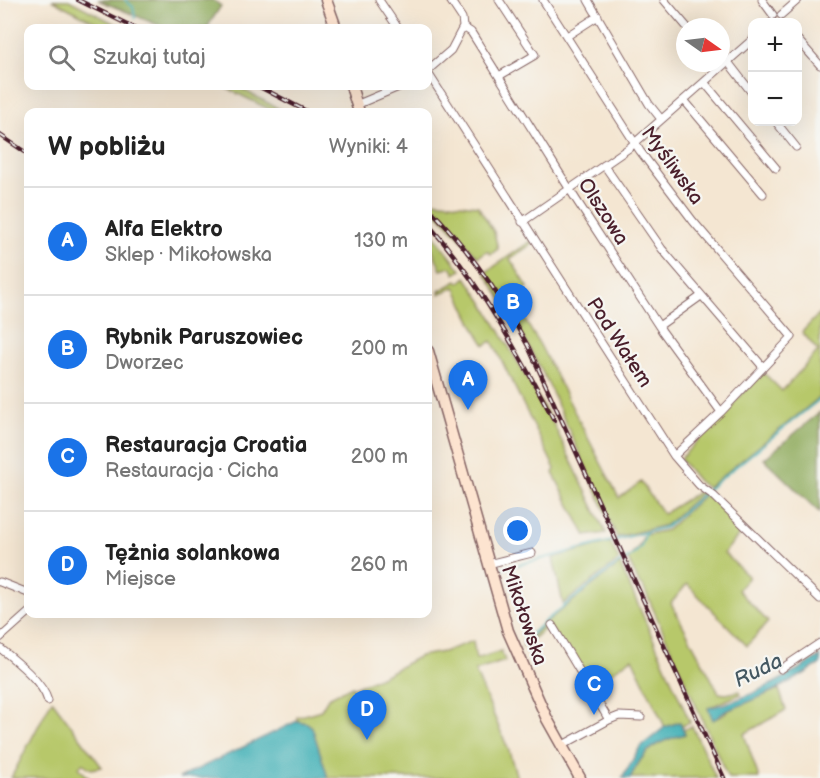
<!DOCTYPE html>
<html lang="pl">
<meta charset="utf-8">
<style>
:root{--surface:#fff;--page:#f2f2f2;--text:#222;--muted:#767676;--line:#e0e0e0;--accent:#1a73e8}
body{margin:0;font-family:"Balsamiq Sans",sans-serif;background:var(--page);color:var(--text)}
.controls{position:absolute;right:18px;top:18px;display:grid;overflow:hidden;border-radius:12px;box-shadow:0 6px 24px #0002}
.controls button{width:54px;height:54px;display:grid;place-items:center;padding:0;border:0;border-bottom:2px solid var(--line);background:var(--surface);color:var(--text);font:30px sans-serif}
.compass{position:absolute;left:676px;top:18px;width:54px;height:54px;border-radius:50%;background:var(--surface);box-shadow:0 6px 24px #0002;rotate:104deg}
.you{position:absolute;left:518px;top:531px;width:21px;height:21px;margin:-15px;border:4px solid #fff;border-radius:50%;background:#1a73e8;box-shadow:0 0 0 9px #1a73e833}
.badge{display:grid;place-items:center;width:39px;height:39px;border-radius:50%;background:var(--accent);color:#fff;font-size:20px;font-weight:700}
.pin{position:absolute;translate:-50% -50px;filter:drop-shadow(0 2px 3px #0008)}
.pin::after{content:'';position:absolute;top:32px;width:21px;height:18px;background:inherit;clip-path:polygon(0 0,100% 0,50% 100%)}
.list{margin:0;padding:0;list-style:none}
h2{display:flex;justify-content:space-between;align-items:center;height:78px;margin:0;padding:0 24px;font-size:26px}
h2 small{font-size:20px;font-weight:400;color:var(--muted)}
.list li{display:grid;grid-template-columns:39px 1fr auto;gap:18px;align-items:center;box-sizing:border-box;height:108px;padding:0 24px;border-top:2px solid var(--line)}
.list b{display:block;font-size:22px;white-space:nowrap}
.list p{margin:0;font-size:20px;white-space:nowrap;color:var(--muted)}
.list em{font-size:20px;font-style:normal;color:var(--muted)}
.icon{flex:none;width:33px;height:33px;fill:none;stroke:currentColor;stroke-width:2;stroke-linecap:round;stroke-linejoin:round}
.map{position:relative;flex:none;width:820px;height:778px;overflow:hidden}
.search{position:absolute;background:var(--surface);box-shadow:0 6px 24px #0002;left:24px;top:24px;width:408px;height:66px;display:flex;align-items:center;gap:15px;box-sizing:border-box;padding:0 21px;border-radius:12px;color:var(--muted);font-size:22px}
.panel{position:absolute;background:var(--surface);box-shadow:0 6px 24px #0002;left:24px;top:108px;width:408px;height:510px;border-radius:12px}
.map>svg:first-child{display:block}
.green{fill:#b7c86b;stroke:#80744b;stroke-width:1.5}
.forest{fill:#91ac5f;stroke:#6e6645;stroke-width:1.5}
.water{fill:#3badb4;stroke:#426670;stroke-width:1.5}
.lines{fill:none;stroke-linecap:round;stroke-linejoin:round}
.stream{stroke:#3badb4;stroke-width:2}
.minor-casing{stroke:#866565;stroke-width:9}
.secondary-casing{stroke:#866565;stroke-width:13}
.minor{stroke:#fff;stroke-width:7}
.secondary{stroke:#fde4d0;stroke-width:10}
.rail-casing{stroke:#4a1f2b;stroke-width:4.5}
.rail{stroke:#f6f6f2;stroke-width:2;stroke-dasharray:7;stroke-linecap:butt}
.labels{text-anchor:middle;stroke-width:4.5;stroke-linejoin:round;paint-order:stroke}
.street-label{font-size:20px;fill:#4a1f2b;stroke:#f6f6f2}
.water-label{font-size:21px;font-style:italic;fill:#445862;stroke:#f6f6f2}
</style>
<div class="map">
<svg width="820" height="778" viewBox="0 0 820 778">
<rect width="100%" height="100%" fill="#f6f6f2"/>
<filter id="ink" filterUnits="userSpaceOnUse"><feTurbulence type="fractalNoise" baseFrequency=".0167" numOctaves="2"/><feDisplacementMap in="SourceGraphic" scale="12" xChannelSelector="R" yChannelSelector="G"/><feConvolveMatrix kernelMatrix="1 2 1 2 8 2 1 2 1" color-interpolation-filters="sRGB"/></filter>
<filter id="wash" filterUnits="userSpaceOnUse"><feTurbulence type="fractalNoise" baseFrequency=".008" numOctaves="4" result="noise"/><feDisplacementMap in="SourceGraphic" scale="24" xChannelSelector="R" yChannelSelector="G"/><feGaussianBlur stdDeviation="1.35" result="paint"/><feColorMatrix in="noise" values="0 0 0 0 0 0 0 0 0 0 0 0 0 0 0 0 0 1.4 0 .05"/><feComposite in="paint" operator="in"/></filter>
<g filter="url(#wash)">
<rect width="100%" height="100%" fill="#f4e6d2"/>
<path class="green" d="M52,0H69L123,28H106Z
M222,86H236L285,112H275Z
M432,201L478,206L494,232L498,249L491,254L487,251L478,257L431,206Z
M428,228L461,270L455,274L451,267L441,270L428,239Z
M531,241L532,244L510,259L528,287L513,300L540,345L619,498L641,482L663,514L701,490L703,491L666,525L617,537L546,379L508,309L485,273Z
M466,277L484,304L553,423L606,533L586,536L553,473L555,469L492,341L485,345C472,327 465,307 455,287L439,294V291L457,281L459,283Z
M820,313V397L707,488L698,481L680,459L763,372L782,391L818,351L802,332Z
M705,494L744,529L724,553L749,577L738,590L768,622L747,646L687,584L671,603L719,693L726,694L740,691L741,694L708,708L713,719L720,717L729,710L779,689L786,710L744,734L759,778H728L643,586L640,585L628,559L639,546L644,535L667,530Z
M610,542L619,560L563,604L553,558Z
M620,564L690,722L682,726L679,722L665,727L632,658L591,687L549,626L521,648L545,623Z
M473,641L476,659L501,651L505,661L475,671L509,751L517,778H328L312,727L307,723L297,721V717L321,710L328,698L352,686L353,688L383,676L420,656L443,652Z
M52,700L102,767L91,769L82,763L79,768L89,778H11Z
M692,726L716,778H630C645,749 653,743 685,734L683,730Z"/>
<path class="forest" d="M98,0H213L221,6L208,26L210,28H165Z
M820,412V513L764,459Z"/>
<path class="water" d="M820,656V664C791,683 761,698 728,710C722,712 719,717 713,720L708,708C747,700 786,678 820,656Z
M297,721L307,723L312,727L328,778H179Z
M680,722L685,734C653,743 645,748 630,778H622L640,747L665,727Z"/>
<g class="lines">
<path class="stream" d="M125,0L133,7L135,18
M502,569L666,527L713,485L820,399
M523,642L544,622L611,569L633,555L641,547L646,532"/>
</g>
</g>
<g filter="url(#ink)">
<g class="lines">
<g class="minor-casing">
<path id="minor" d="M379,0L398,28
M450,0L462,18L463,27L471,32L577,201L662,331L721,412
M499,0L535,55L499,76
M543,0L640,151L693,221L792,337L721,412L674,456
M588,0L649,104L661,119
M664,0L687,27
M762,0L773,15
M781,15L798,0
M772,22H773
M567,36L598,16
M798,40L820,65
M728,62L752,93
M428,70L451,50L463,27
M428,73L674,456L699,485L714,496L820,599
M704,82L776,168
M684,100L763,194
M356,105L401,86
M776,122L796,147
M604,165L662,249L763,367
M522,222L629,148L752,40
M659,326L701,296
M488,564L532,553
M0,582L28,593
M552,625L609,720L561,746
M0,638L28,613
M0,648C15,660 43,682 48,701
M781,669L820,643
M609,720L619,716L641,717"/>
</g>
<g class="secondary-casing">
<path id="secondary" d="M326,0L336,28
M351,86L359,112
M428,351L508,631L547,719L580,778"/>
</g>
<use href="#minor" class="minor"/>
<use href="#secondary" class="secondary"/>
<g class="rail-casing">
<path id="rail" d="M78,0L135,28
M258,86L308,112
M0,135L28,154
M428,207C468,248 501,296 528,346L724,778
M428,224C480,283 517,351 554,420"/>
</g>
<use href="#rail" class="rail"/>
</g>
</g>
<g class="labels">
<g class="street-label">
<text transform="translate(673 165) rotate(54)" y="7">Myśliwska</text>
<text transform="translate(604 211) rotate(57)" y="7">Olszowa</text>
<text transform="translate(620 342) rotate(57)" y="7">Pod Wałem</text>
<text transform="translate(525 615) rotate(71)" y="7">Mikołowska</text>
</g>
<g class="water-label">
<text transform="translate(758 670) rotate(-26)" y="7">Ruda</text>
</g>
</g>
</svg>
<div class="controls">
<button>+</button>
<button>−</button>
</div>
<svg class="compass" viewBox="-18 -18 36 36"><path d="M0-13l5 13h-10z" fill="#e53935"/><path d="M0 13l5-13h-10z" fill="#767676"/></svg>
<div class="you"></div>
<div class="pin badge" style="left:468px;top:410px">A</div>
<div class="pin badge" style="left:513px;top:333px">B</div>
<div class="pin badge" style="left:594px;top:715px">C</div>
<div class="pin badge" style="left:367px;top:740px">D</div>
<div class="search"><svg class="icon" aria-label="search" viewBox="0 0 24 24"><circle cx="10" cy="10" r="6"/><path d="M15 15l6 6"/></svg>Szukaj tutaj</div>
<section class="panel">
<h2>W pobliżu<small>Wyniki: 4</small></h2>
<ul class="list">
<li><span class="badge">A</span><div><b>Alfa Elektro</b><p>Sklep · Mikołowska</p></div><em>130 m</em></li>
<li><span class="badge">B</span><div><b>Rybnik Paruszowiec</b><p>Dworzec</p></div><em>200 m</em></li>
<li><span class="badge">C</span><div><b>Restauracja Croatia</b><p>Restauracja · Cicha</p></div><em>200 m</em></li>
<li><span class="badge">D</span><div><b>Tężnia solankowa</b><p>Miejsce</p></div><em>260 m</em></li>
</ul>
</section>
</div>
